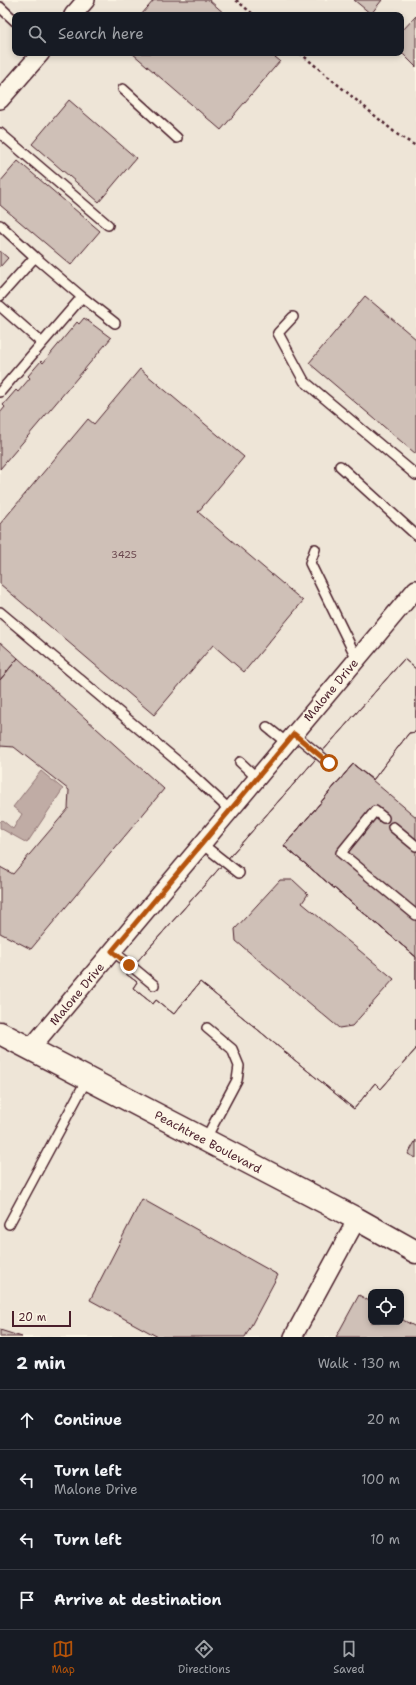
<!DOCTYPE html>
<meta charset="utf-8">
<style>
:root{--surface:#171b24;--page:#20242c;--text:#f1f3f6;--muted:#9ea1a6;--line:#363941;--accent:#b45309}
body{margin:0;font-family:"Shantell Sans",sans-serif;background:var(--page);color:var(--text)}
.controls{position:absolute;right:12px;bottom:12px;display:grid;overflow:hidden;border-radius:8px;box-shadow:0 2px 6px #0003}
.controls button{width:36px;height:36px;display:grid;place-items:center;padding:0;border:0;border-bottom:1px solid var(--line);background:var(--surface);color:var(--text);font:20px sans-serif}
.scale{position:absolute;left:12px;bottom:10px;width:59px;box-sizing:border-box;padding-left:4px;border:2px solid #4a1f2b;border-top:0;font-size:11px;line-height:14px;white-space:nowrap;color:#4a1f2b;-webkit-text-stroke:3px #fcf5e5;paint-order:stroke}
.stop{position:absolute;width:12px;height:12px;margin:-9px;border:3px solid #b45309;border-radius:50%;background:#fff}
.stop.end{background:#b45309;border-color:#fff;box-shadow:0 1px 4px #0008}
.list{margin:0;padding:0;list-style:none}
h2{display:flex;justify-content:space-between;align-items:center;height:52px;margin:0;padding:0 16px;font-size:17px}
h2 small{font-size:13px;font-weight:400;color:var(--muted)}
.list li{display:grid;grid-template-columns:26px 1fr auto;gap:12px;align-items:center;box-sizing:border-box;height:60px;padding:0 16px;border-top:1px solid var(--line)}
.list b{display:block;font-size:15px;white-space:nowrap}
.list p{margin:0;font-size:13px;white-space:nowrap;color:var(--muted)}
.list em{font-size:13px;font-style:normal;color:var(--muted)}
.icon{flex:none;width:22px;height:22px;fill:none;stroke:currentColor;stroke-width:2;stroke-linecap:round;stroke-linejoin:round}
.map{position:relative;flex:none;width:416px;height:1337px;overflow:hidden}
.search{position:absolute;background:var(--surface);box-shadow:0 2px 6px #0003;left:12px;right:12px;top:12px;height:44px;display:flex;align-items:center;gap:10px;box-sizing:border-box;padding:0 14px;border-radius:8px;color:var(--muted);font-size:15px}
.sheet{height:292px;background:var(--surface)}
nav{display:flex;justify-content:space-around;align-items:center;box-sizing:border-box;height:56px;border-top:1px solid var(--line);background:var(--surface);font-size:11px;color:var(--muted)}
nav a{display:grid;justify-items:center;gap:2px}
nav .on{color:var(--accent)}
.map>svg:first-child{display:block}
.built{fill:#eee5d7;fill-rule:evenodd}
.water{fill:#c0aca5;stroke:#917474}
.building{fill:#cfc0b7;stroke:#4a1f2b;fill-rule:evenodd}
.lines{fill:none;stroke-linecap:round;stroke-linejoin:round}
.service-casing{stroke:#4a1f2b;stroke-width:12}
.minor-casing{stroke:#4a1f2b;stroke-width:20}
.trunk-casing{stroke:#4a1f2b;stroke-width:25}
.path{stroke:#4a1f2b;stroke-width:2.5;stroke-dasharray:3 3;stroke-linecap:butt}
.service{stroke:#fcf5e5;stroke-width:9}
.minor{stroke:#fcf5e5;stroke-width:17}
.trunk{stroke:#fcf5e5;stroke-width:22}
.route{stroke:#b45309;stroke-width:5}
.labels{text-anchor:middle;stroke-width:3;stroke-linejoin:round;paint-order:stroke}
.number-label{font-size:10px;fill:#6b474e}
.street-label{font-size:12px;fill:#4a1f2b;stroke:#fcf5e5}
</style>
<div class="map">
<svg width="416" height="1337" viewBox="0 0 416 1337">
<rect width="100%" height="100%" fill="#fcf5e5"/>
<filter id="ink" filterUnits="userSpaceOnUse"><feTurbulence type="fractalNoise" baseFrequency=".025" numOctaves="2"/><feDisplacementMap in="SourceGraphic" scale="8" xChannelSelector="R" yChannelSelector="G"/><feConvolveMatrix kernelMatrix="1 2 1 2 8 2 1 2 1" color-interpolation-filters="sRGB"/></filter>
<g filter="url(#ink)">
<path class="built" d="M0,0H416V1337H0ZM15,15H401V53H15ZM371,1292H401V1322H371Z"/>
<path class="water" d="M41,771L63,789L27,843L0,828V822L2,820L13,829L22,814L13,807Z"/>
<path class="building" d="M154,0H209L226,15H141Z
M354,0H382L371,14Z
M416,16V67L401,52V32Z
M132,53H270L280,61L221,130Z
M69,100L136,158L99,202L32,144Z
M18,161L100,231L71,265L0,205V182Z
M0,251L8,258L0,267Z
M365,296L416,339V454L309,363Z
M84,318L111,338L0,469V413L5,407L3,405L16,390L18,392L30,378L28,376L41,361L43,363L77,322L79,324Z
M140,369L244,457L198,512L303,601L244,672L213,645L154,715L0,584V524L88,419L94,424Z
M0,642L18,658L0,680Z
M18,658L164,789L31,949L0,933V867L13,874L68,809L69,790L14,747L0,746V680Z
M404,659L416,669V732L409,733L373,780L353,764L284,846L416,957V1049L381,1089L375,1083L354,1109L200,982L174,1014L156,1000L153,1004L133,988L137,982L126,974ZM280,880H293L308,894L302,903L394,979L352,1026L339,1028L236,941L235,929Z
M404,659L416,669V732L409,733L373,780L353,764L284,846L416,957V1049L381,1089L375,1083L354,1109L200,982L174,1014L156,1000L153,1004L133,988L137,982L126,974Z
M353,764L416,817V957L284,846Z
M416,1140V1158L408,1154Z
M142,1199L278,1275L245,1337H158L90,1300Z
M359,1295L371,1302V1322H401V1319L416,1327V1337H336Z
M0,1330L22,1337H0Z"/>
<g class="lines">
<g class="service-casing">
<path id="service" d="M0,7L15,21
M123,89L177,138
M0,133L108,225
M0,225L35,257L0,296
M82,297L115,323
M0,306L42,343
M293,317L278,333L304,381L416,475
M0,392L82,297L35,257
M340,466L416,535
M315,549L310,563L357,659
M0,612L176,760L231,811
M267,727L287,743
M294,734L329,763
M240,762L257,778
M384,818L375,811L341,853L416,915
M393,827L416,846
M202,844L239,873
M113,951L154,985
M205,1140L237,1080L239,1066L232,1049L207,1028
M9,1224L87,1079"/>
</g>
<g class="minor-casing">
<path id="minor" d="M73,15L86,0
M0,100L41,53
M30,1049L416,589
M293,1337L357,1219"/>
</g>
<g class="trunk-casing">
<path id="trunk" d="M0,1033L357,1219L416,1252"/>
</g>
<path class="path" d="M236,0L254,15
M300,53L398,135L416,146"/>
<use href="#service" class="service"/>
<use href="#minor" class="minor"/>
<use href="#trunk" class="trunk"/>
</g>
</g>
<g class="lines" filter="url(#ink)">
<path class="route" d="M129,965L112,951L294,734L329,763"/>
</g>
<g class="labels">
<g class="number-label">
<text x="124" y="558">3425</text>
</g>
<g class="street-label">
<text transform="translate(331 690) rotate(-50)" y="4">Malone Drive</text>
<text transform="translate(77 994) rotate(-50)" y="4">Malone Drive</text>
<text transform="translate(208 1142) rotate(28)" y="4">Peachtree Boulevard</text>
</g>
</g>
</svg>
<div class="controls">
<button><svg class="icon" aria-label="locate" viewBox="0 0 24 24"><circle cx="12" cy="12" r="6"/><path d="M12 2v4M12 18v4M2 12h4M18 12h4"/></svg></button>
</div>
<div class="scale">20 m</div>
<div class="stop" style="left:329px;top:763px"></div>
<div class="stop end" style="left:129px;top:965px"></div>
<div class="search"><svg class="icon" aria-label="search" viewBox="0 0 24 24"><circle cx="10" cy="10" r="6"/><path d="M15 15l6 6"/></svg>Search here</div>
</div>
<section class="sheet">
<h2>2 min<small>Walk · 130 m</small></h2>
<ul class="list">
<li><svg class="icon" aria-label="ahead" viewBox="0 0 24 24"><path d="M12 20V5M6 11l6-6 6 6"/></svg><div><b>Continue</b></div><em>20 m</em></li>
<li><svg class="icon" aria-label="left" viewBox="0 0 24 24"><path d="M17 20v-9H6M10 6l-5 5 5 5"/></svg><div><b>Turn left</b><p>Malone Drive</p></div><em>100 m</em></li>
<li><svg class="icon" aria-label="left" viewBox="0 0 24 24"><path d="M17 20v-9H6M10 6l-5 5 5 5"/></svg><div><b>Turn left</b></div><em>10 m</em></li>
<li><svg class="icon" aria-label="arrive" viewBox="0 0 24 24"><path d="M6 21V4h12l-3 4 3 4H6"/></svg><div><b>Arrive at destination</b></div></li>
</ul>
</section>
<nav>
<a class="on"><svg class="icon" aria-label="map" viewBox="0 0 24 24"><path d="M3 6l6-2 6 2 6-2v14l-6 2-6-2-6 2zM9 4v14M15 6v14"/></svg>Map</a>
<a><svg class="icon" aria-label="directions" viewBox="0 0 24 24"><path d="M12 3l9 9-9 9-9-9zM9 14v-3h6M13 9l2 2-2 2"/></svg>Directions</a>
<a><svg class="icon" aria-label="saved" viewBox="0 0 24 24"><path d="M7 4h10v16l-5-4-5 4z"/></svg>Saved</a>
</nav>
